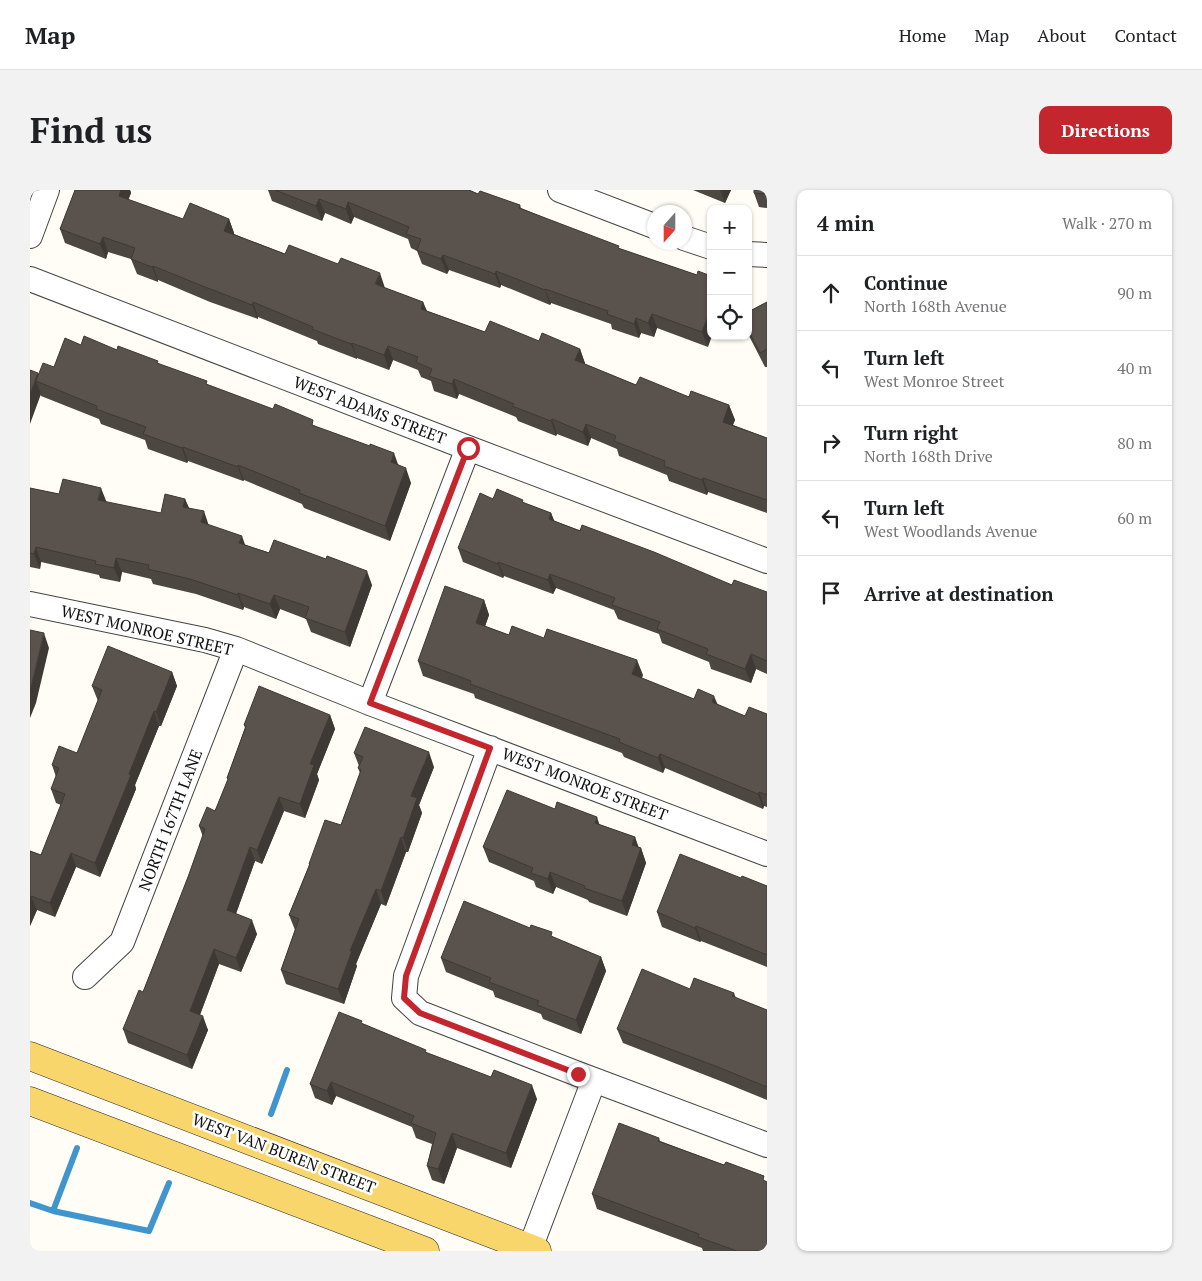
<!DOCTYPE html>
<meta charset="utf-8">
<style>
:root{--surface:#fff;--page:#f2f2f2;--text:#202124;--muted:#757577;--line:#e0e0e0;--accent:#c4262e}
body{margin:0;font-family:"PT Serif",serif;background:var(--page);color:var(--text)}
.controls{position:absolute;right:15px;top:15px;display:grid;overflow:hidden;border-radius:10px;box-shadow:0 1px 4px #0004}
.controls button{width:45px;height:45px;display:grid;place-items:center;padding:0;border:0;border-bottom:1px solid var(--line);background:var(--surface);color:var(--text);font:25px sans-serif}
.compass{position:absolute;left:617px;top:15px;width:45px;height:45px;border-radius:50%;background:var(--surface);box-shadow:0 1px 4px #0004;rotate:201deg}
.stop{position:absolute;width:15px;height:15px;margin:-11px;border:4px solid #c4262e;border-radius:50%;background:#fff}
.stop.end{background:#c4262e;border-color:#fff;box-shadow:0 1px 5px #0008}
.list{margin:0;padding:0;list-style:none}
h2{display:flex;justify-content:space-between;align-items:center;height:65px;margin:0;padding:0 20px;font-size:21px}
h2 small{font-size:16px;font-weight:400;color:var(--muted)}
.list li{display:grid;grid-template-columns:32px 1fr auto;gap:15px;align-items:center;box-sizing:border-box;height:75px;padding:0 20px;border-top:1px solid var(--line)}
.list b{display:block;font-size:19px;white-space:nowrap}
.list p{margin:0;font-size:16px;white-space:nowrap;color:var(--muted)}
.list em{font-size:16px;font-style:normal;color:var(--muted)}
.icon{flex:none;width:28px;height:28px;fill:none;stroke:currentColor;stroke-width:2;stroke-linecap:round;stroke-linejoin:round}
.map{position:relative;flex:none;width:737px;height:1061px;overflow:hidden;border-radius:10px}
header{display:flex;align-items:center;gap:30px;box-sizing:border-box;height:70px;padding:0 25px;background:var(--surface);border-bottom:1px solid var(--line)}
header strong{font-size:24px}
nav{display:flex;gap:28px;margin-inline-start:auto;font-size:18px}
.intro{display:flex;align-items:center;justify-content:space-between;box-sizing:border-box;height:120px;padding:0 30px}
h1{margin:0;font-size:35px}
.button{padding:12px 22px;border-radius:10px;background:var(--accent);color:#fff;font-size:18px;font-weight:700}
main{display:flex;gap:30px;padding:0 30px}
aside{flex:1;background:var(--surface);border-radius:10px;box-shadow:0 1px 4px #0004}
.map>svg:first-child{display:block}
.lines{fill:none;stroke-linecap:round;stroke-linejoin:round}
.stream{stroke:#3f96cf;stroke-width:6}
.minor-casing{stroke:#444;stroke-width:26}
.major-casing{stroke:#222;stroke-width:29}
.minor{stroke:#fff;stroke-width:24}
.major{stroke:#f9d66b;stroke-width:28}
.wall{fill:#4d4742}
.shaded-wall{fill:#3f3936}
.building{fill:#5a524d;stroke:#3f3936}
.route{stroke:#c4262e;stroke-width:6}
.labels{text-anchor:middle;stroke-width:5;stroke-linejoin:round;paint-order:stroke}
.street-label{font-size:16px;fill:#111;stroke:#fff}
</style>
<header>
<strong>Map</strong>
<nav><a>Home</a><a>Map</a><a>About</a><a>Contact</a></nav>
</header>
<div class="intro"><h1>Find us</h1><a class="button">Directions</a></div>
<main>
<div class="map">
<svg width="737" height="1061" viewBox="0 0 737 1061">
<rect width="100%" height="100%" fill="#fffdf5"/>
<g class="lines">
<path class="stream" d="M241,924L257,880
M0,1013L23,1021L119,1041L139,993
M23,1021L47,958"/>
<g class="minor-casing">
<path id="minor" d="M530,0L624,36
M0,46L17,0
M654,48L681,57
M718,64L737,65
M0,89L438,258L737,371
M0,414L175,450L206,459L340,513L737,664
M340,513L438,258
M460,558L376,786L374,808L390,823L548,884L737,955
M55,787L92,752L206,459
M499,1061L564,890"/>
</g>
<g class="major-casing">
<path id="major" d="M0,866L507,1061
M0,911L395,1061"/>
</g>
<use href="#minor" class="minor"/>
<use href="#major" class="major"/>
</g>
<path class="wall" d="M45,0H100L101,3L98,10L153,29H199L204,43V44L255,64L355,98L393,112L397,121L455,142L550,159L555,174L606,195L699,215L705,230L703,235L737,248V323L678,302L677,305L639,291L637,285L589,266L587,259L561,248L558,256L527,244L526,246L488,231L486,227L429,204L427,209L404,201L401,191L391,187L388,180L363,170L359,180L327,168V169L288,154L287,151L228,127V129L180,112L128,90V92L107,84L101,69L78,62L76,69L35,53L30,39Z
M238,0H439L448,4L490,15L491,18L590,59L667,85L678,157L627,138L624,147L611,143L609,148L582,139L581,134L521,113L520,115L471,95L470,98L419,80L417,84L392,74L387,61L381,58L378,49L324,27L321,34L295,23L292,31L242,11Z
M663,0H701L695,13Z
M737,0V18L729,17L724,3Z
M737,112V177H735L718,144V122Z
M51,155L87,160L129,174L178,195L285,236L369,275L381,293L360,351L274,318L272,314L214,290L213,291L158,271L157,273L118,259L115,250L71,234L69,229L11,206L0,180L8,185L24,177Z
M0,298L29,304L76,312L131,323L155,309L159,318L178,335L215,355L342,395L320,457L281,442L276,429L250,419L246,429L214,417L213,420L166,404L123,394L121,389L92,382L90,392L70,388L69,385L11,372L10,379L0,377Z
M494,313L521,323L524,331L702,395L737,402V484L726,479L721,493L681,479L679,472L632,453L629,444L588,429L584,420L526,398L523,404L474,386L473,388L433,372L428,358Z
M454,410L459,425L455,436L479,445L613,485L611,488L664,509L688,515L715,526L737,524V617L734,616L733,619L635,578L633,583L594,567L592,563L445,508L444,504L393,486L388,471Z
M142,482L147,496L131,536H129L105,595L106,599L70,687L46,677L25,727L7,720L0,736V661L11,665L31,615L26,613L21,599L26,587L22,575L47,563L68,511L62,496Z
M300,525L305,539L287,584L289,590L275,628L254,621L232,674L225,671L206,724L227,744L211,782L189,774L170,825L178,840L162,879L98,853L93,839L113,802L158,687L173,647L169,636L185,621L198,590L197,588L215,538L214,535Z
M324,563L404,577L389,615L392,623L378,662H376L356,716L351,714L326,774L327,776L314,814L256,794L251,780L265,740L259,725L279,675V674L311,635L330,583L328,578L329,576Z
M525,619L605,647L608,657L611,658L616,673L597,726L559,712L558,710L526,697L523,704L506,697L504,691L459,672L453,657Z
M711,688L737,696V777L671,751L670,752L632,737L627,722Z
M500,738L571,767L576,781L551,844L513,829L511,824L465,807L463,801L416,782L411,768Z
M660,799L704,803L706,808L737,820V910L693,892L593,853L587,839Z
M333,834L397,863L507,909L481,978L427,958L414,994L402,990L397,976L402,954L386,948L382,937L306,906L302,915L285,908L280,894Z
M629,948L630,951L736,991L737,1061H673L672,1058L567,1019L562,1004Z"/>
<path class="shaded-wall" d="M91,0H100L101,3L94,21L89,6Z
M690,0H701L695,13Z
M289,9L295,23L292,31L286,16Z
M318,12L324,27L321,34L316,19Z
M199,29L204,43L199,55L194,41Z
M73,47L78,62L76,69L70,54Z
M413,65L419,80L417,84L411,69Z
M123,76L128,90V92L122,77Z
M466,81L471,95L470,98L465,84Z
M350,83L355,98L345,94Z
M515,99L521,113L520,115L515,100Z
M223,112L228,127V129L222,115Z
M393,112L399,127L391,119Z
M681,119V146H682L678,157L672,142Z
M622,124L627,138L624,147L618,133Z
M606,128L611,143L609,148L604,134Z
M322,153L327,168V169L321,154Z
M358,156L363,170L359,180L354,165Z
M550,159L555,173L551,185L545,170Z
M8,183L12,193L6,191L11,204L0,234V204Z
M424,189L429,204L427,209L422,194Z
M699,215L705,230L698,246L693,232Z
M522,229L527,244L526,246L521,231Z
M556,234L561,248L558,256L553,242Z
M153,257L158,271L157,273L152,258Z
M364,263L369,277L361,272Z
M208,275L214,290L213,291L208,277Z
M376,278L381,293L360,351L355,336Z
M673,288L678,302L677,305L672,290Z
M71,298L77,313L68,310Z
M155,309L161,323L153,317Z
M174,321L179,336L171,332Z
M521,323L527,337L519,329Z
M212,346L217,360L209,353Z
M6,357L11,372L10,379L4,364Z
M86,368L92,382L90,392L84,378Z
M468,372L474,386L473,388L468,374Z
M337,381L342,395L320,457L315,442Z
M520,384L526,398L523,404L518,390Z
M208,403L214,417L213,420L208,405Z
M244,405L250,419L246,429L240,414Z
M454,410L459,425L451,448L446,433Z
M14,443L19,458L6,513L0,528V501Z
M721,464L726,479L721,493L715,479Z
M607,470L613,485L608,499L602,484Z
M142,482L147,496L131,536L126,522Z
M684,506L690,520L682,512Z
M124,521L129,536L105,595L106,599L70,687L65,673L99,584Z
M300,525L305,539L287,584L289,590L275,628L270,614L280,574Z
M399,562L404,577L389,615L392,623L378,662L373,648L381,606Z
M630,564L635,578L633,583L628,568Z
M729,602L734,616L733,619L728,604Z
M249,607L254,621L232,674L227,660Z
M567,627L572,642L565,633Z
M371,647L376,662L356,716L351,701Z
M605,647L610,661L611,658L616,673L597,726L592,711L602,655Z
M220,657L225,671L202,734L197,720Z
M41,663L46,677L25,727L20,713Z
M520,682L526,697L523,704L518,689Z
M346,699L351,714L326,774L327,776L314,814L308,799L320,761Z
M1,706L7,720L0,736V709Z
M222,730L227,744L211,782L206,768Z
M666,736L671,751L670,752L665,738Z
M184,759L189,774L166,835L160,821Z
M571,767L576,781L551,844L546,830Z
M173,826L178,840L162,879L157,865Z
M301,892L306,906L302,915L297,901Z
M502,895L507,909L481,978L476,963Z
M422,943L427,958L414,994L408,979Z"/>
<path class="building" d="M45,0H91L89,6L153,29L160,13L199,29L194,41L255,64L259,55L308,74L311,68L350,83L345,94L393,112L391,119L455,142L460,131L509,151L512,143L550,159L545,170L606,195L610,187L659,207L661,201L699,215L693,232L737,248V310L673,288L672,290L634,276L635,271L584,251L586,246L556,234L553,242L522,229L521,231L482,216L484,214L424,189L422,194L399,186L402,179L386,172L388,167L358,156L354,165L322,153L321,154L282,139L283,137L223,112L222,115L175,97L123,76L122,77L101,69L105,58L73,47L70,54L30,39Z
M245,0H439L448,4L450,1L490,15L489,18L589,56L588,58L667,85L668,81L681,86V119L672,142L622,124L618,133L606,128L604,134L577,124L578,121L515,99V100L466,81L465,84L413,65L411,69L387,60L391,49L376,44L379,37L318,12L316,19L289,9L286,16Z
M724,0H737V4L724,3Z
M737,112V159L730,163L718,140V122Z
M54,146L87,160L88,156L128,171L127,173L177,191L176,194L243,219L245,214L283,230L282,235L340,256V254L364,263L361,272L376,278L355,336L269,303L270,300L208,275V277L153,257L152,258L113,244L116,237L66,219L67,216L6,191L13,173L24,177L35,148L51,155Z
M0,180L8,183L0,204Z
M33,289L71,298L68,310L131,323L135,304L155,309L153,317L174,321L171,332L212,346L209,353L239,363L244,350L296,369L297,366L337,381L315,442L275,428L279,417L244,405L240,414L208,403V405L160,389L118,379L119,375L86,368L84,378L65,374L66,371L6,357L4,364L0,363V298L29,304Z
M467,299L493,310L492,312L521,323L519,329L550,341L552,335L624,362L702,395L704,390L737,402V471L721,464L715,479L676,464L678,459L627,439L630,432L582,415L585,408L520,384L518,390L468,372V374L428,358L450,303L463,309Z
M415,396L454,410L446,433L479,445L482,436L514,448L517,439L607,470L602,484L664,509L668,499L684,506L682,512L715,526L719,517L737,524V605L729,602L728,604L630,564L628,568L589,552L590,549L440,494L441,491L388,471Z
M0,440L14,443L0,501Z
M78,456L142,482L126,522L124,521L99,584L101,585L65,673L41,663L20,713L1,706L0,709V661L11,665L35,604L21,599L29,578L22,575L29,556L47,563L72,500L62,496Z
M229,496L300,525L280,574L284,575L270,614L249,607L227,660L220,657L197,720L222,730L206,768L184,759L160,821L173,826L157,865L93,839L109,800L113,802L158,687L175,639L169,636L177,617L185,621L198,589L197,588L216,536L214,535Z
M335,537L399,562L381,606L387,608L373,648L371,647L351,701L346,699L320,761H322L308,799L251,780L269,729L259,725L280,674H279L295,630L311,635L331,580L328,578L333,567L324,563Z
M477,600L525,619L527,612L567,627L565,633L605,647L602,655L611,658L592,711L554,698L555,696L520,682L518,689L501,683L503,678L453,657Z
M650,664L711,688L712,686L737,696V765L666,736L665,738L627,722Z
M434,711L500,738L501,735L522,742L521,746L571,767L546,830L507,815L509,811L459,792L461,788L411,768Z
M612,779L660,799L664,788L704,803L702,806L737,820V897L688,877L587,839Z
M309,822L332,831L331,833L396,860L395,862L461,887L464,880L502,895L476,963L422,943L408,979L397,976L406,943L381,933L384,926L301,892L297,901L280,894Z
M589,933L629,948L628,951L694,975L696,972L734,986L733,990L737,992V1061H707L668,1047L669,1044L562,1004Z"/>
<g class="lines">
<path class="route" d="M438,258L340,513L460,558L376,786L374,808L390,823L548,884"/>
</g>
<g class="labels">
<g class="street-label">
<text transform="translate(340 220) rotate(21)" y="6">WEST ADAMS STREET</text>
<text transform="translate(117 440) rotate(13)" y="6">WEST MONROE STREET</text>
<text transform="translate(555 594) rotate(21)" y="6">WEST MONROE STREET</text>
<text transform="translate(140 630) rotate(-69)" y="6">NORTH 167TH LANE</text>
<text transform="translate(254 963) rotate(21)" y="6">WEST VAN BUREN STREET</text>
</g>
</g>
</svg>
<div class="controls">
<button>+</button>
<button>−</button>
<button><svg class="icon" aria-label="locate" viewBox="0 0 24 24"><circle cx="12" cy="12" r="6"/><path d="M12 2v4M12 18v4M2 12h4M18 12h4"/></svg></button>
</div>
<svg class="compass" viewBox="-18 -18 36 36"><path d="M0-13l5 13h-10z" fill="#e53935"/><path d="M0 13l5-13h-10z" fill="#757577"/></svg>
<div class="stop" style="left:438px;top:258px"></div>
<div class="stop end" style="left:548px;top:884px"></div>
</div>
<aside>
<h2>4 min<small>Walk · 270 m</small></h2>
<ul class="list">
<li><svg class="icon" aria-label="ahead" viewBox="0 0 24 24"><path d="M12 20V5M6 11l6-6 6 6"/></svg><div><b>Continue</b><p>North 168th Avenue</p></div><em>90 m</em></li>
<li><svg class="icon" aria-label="left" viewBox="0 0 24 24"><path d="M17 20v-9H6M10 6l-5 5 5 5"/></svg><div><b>Turn left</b><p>West Monroe Street</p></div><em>40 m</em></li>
<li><svg class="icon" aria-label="right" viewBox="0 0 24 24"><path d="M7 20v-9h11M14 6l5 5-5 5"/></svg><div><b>Turn right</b><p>North 168th Drive</p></div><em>80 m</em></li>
<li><svg class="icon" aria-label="left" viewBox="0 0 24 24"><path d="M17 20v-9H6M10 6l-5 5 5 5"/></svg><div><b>Turn left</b><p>West Woodlands Avenue</p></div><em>60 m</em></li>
<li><svg class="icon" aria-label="arrive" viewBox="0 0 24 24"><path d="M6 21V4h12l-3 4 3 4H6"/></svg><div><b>Arrive at destination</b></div></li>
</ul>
</aside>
</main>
